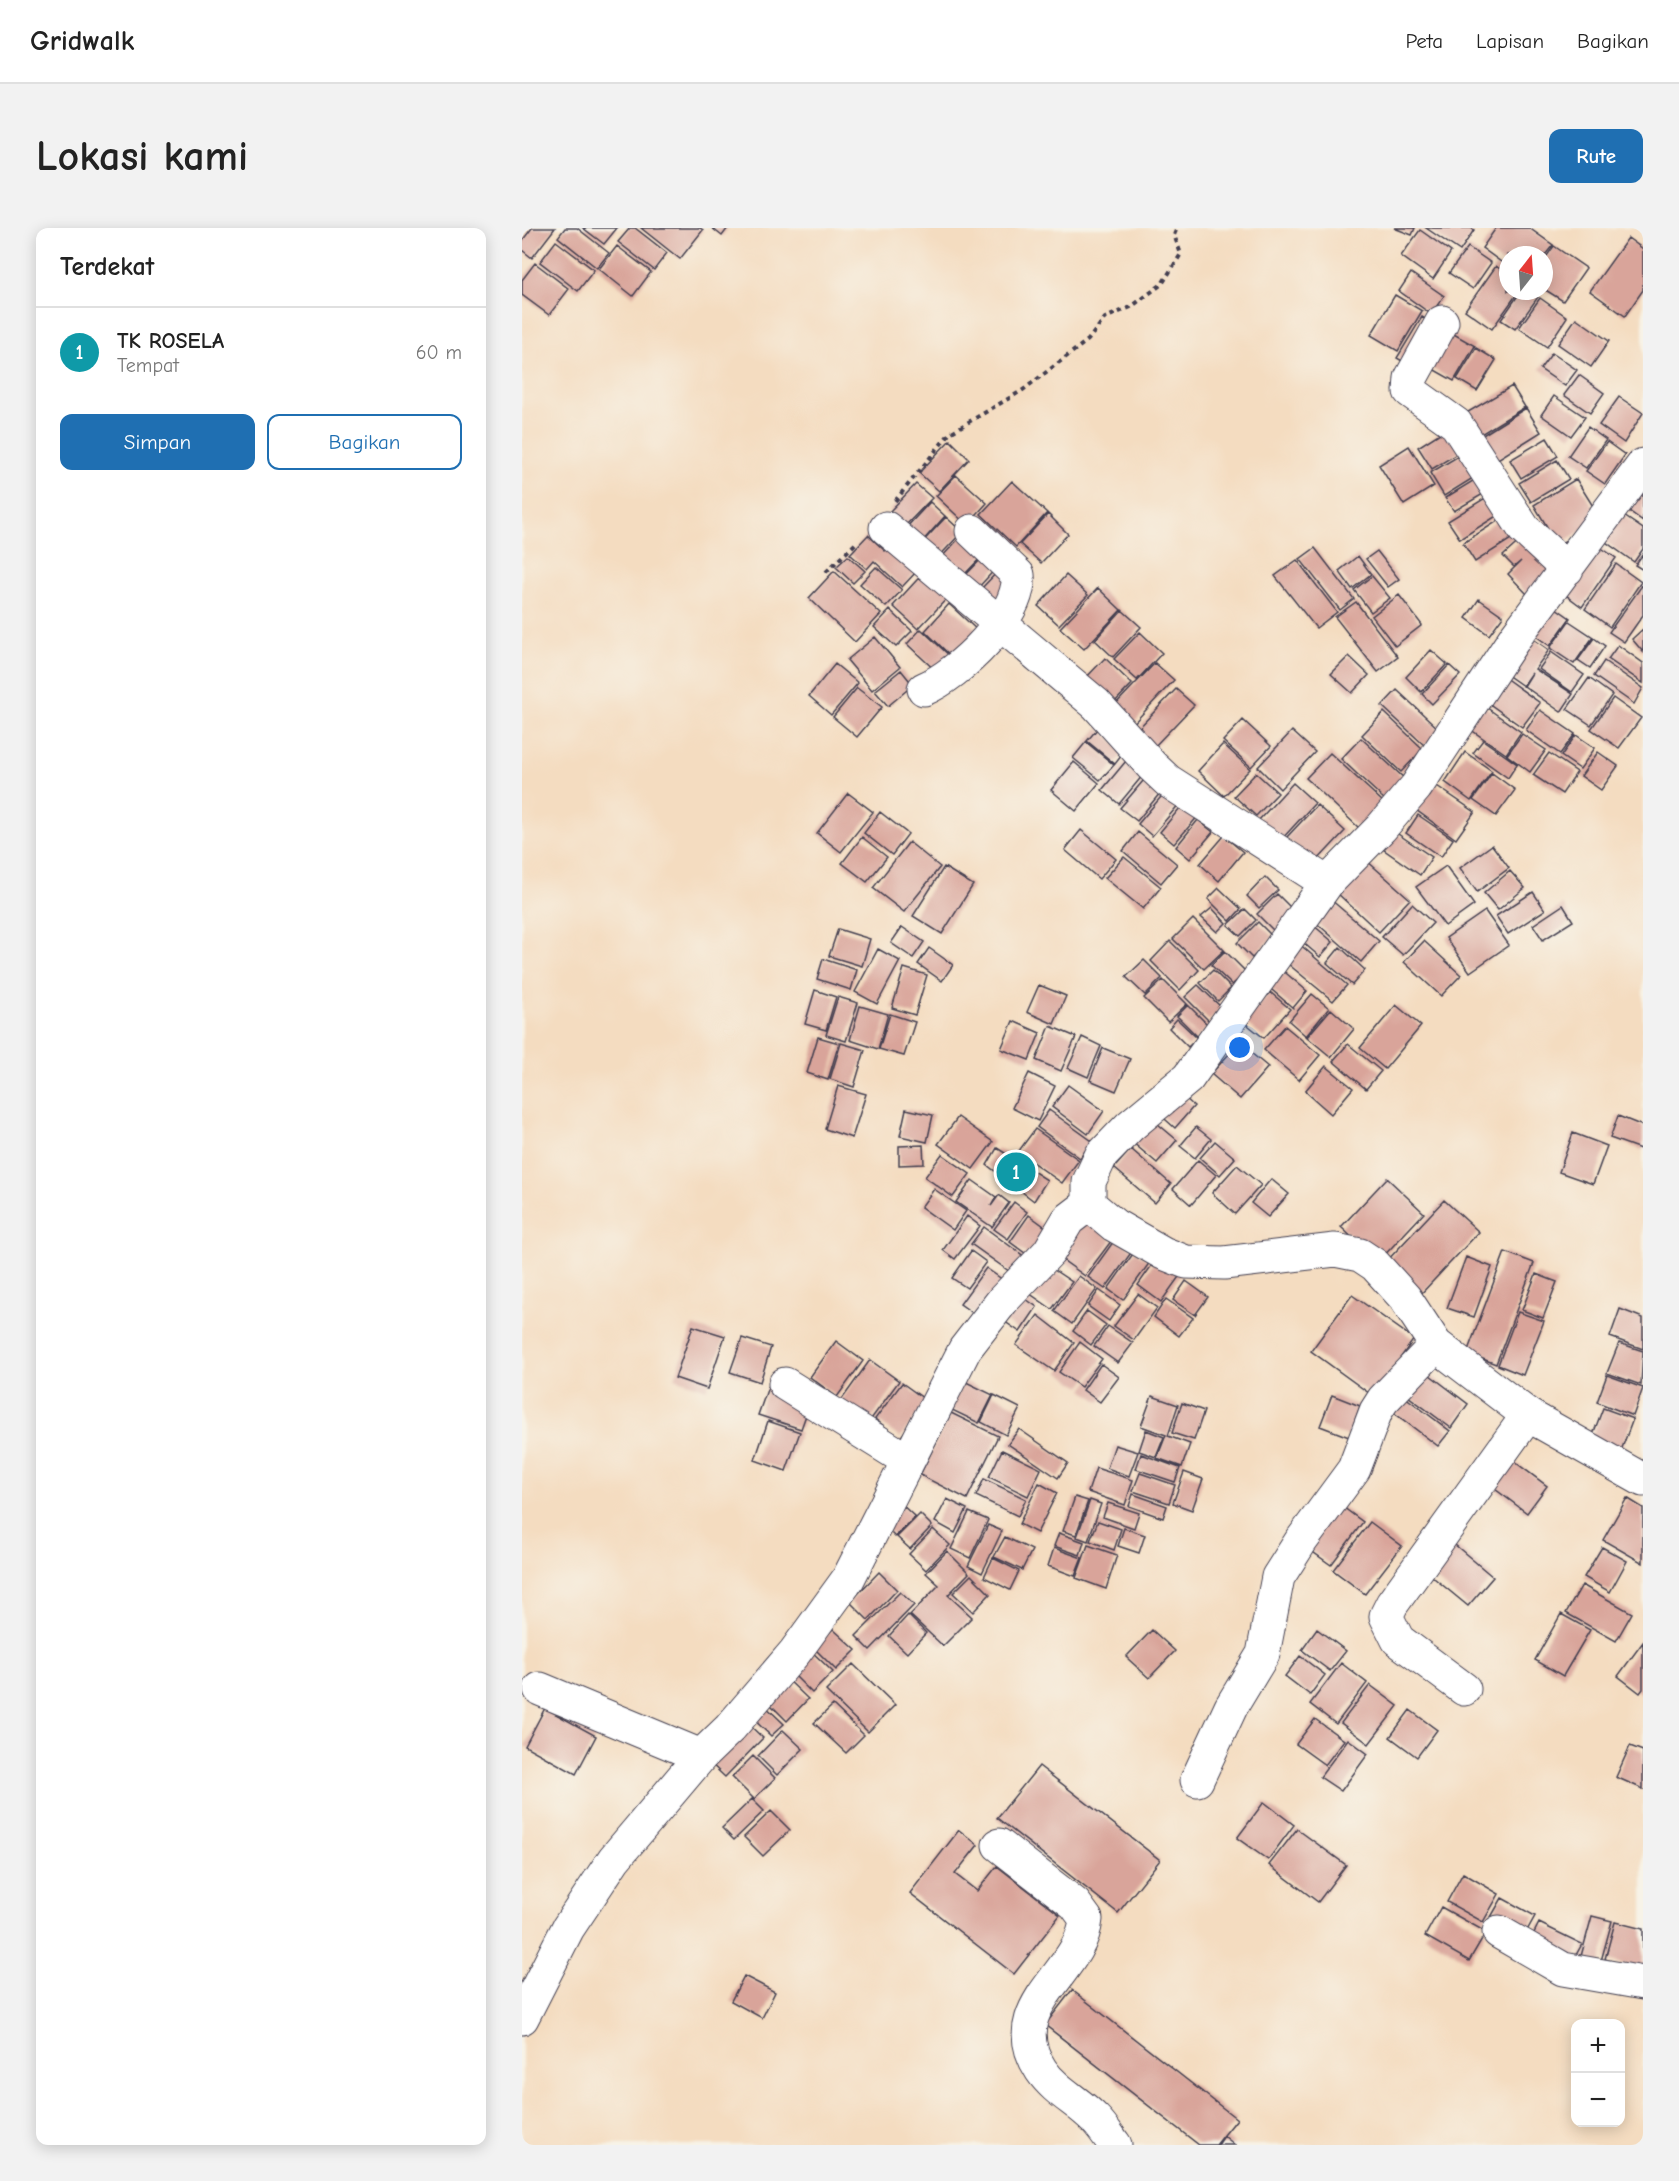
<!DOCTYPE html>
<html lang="id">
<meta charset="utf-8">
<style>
:root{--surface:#fff;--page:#f2f2f2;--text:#222;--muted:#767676;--line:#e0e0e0;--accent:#1f6fb2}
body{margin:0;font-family:"Comic Neue",sans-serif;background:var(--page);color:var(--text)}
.controls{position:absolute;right:18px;bottom:18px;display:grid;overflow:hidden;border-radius:12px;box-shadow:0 3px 15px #0003}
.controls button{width:54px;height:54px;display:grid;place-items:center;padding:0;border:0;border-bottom:2px solid var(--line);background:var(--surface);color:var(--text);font:30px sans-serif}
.compass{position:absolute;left:977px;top:18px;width:54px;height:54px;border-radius:50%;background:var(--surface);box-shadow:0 3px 15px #0003;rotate:17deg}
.you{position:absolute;left:718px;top:820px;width:21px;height:21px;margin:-15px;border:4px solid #fff;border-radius:50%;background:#1a73e8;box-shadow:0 0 0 9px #1a73e833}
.badge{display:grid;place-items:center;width:39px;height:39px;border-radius:50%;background:var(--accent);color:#fff;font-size:20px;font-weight:700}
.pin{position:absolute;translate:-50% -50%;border:3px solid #fff;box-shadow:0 2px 6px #0006}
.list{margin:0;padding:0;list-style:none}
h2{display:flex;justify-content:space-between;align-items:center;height:78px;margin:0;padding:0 24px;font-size:26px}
h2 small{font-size:20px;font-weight:400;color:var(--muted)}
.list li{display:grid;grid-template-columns:39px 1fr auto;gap:18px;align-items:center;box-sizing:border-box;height:90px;padding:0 24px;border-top:2px solid var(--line)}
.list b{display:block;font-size:22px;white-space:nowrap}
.list p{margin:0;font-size:20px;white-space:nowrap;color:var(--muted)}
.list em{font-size:20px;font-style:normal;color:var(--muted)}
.actions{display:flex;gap:12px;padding:18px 24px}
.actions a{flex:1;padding:14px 0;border:2px solid var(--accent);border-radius:12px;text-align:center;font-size:21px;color:var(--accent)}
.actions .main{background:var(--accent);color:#fff}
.map{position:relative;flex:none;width:1121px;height:1917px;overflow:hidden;border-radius:12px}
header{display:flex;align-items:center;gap:36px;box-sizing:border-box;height:84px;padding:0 30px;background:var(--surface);border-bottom:2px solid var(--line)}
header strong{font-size:28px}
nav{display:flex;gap:33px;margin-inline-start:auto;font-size:21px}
.intro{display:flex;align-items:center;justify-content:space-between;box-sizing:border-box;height:144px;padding:0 36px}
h1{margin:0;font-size:42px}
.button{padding:15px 27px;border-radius:12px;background:var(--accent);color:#fff;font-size:21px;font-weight:700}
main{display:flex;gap:36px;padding:0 36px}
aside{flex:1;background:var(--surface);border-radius:12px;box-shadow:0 3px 15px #0003}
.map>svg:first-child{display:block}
.building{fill:#d9a49a}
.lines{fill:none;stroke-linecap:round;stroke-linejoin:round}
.minor-casing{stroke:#423e4f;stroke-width:35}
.path{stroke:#423e4f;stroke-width:4;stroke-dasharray:4.5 4.5;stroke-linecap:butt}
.minor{stroke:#fff;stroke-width:33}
</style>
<header>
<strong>Gridwalk</strong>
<nav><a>Peta</a><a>Lapisan</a><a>Bagikan</a></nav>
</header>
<div class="intro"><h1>Lokasi kami</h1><a class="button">Rute</a></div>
<main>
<aside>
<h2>Terdekat<small></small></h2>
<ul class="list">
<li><span class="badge" style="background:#0f9aa8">1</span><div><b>TK ROSELA</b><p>Tempat</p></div><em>60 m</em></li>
</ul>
<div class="actions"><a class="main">Simpan</a><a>Bagikan</a></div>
</aside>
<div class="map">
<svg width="1121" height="1917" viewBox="0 0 1121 1917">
<rect width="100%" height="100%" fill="#f7f3e8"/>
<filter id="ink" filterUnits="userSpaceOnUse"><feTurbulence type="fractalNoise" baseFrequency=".0167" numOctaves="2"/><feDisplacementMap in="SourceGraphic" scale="12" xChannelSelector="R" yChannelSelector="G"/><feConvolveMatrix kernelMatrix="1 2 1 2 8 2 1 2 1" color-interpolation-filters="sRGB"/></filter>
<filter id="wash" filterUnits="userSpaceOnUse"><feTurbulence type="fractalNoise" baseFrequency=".008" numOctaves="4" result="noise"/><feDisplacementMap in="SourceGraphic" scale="24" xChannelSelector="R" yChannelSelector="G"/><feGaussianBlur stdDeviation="1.35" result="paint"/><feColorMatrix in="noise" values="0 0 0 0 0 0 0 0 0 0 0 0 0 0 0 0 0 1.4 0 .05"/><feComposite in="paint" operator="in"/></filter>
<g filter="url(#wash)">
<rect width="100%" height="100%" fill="#f4dcc0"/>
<g id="blocks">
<path class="building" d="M10,0H33L10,30L0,22V13Z
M43,0H55L87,25L75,40L36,9Z
M61,0H95L82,16Z
M108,0H113L145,25L132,42L96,14Z
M119,0H178L181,2L158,31Z
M190,0H206L200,8Z
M872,0H893L890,7Z
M904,0H949L952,2L938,23Z
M974,0H1007L1031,17L1023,27H986V39L960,20Z
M898,2L929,24L911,51L879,28Z
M1106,10L1121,21V62L1103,88L1068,63Z
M34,13L72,42L56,63L18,34Z
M95,18L129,44L111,68L77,41Z
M1032,18L1064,40L1041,73L1022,61V32Z
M946,19L969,35L951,61L927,45Z
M13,35L47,61L27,87L0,67V52Z
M974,38L986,47V63H997L970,101L943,82Z
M889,45L922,68L909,86L877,63Z
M999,63H1008L1016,69L993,101L979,92Z
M873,67L900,83L876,123L849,107Z
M1018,70L1045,89L1025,119L997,100Z
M900,89L911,96L887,137L875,130Z
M1054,90L1087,113L1069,139L1036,116Z
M923,101L953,118L932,153L902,136Z
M954,120L974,132L955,163L935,151Z
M1030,125L1055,142L1043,158L1018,141Z
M1057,147L1082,165L1068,185L1042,167Z
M990,158L1003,179L954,209L941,187Z
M1032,168L1063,189L1049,208L1019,187Z
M1097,169L1121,185L1102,215L1077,197Z
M1004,180L1019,204L971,234L956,210Z
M929,198L943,221L910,241L896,219Z
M1066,199L1084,212L1064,240L1046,228Z
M1025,210L1036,228L999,250L988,232Z
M428,212L447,231L417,263L397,245Z
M1085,214L1103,227L1083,256L1064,243Z
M887,218L912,258L882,277L857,237Z
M945,223L959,245L922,268L908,245Z
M1035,232L1047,251L1009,274L997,255Z
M434,247L465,275L445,297L414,268Z
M959,248L968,262L932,283L923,270Z
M1054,251L1079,291L1036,317L1012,277Z
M490,253L525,285L494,319L459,286Z
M1121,254V293L1103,280Z
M394,256L410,270L384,297L368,283Z
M973,264L984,282L938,311L926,293Z
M408,274L423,288L399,315L383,301Z
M526,286L546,306L519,335L498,316Z
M1099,286L1121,301V321L1112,334L1081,312Z
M985,287L997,306L953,334L941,315Z
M424,289L440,304L411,335L395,320Z
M443,304L464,324L440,349L419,330Z
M346,307L363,323L367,318L395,343L380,359L352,333L345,341L328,326Z
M1002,309L1034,338L1005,366L986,346L999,333L992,339L981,328Z
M1078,319L1094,330L1060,379L1044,367Z
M793,320L832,371L818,382L778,331Z
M855,323L877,351L866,359L844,331Z
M465,325L478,336L453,363L440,351Z
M1121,326V342L1113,337Z
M326,328L343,343L331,355L314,339Z
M836,328L849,346L830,361L817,343Z
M775,332L815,384L794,400L753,348Z
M1094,336L1119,354L1088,399L1063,381Z
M354,339L380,362L364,379L338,356Z
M480,339L493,351L471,376L457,363Z
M405,341L430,365L396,401L371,378Z
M312,343L359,386L333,414L287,370Z
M544,347L566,367L537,397L516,378Z
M850,348L868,370L849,384L832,362Z
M1121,356V387L1102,414L1087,404Z
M576,360L599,382L562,421L538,400Z
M877,367L900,397L873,418L850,388Z
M957,371L981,388L967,407L944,390Z
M1024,373L1048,390L1028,418L1004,401Z
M834,374L876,429L856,444L813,389Z
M427,376L456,403L431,430L403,403Z
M368,382L390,403L374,419L352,399Z
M600,382L619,399L591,429L573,412Z
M1047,393L1071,409L1052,436L1028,420Z
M399,401L431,431L417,446L385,416Z
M1121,401V424L1110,411Z
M618,404L640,425L615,452L592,431Z
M1007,408L1027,422L1013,441L1051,466L1039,484L1002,458L1010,445L1001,458L981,444Z
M353,409L378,439L350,462L325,432Z
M1072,410L1083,418L1068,440L1056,432Z
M1096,417L1121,435V455L1086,431Z
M909,422L925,436L899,464L884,449Z
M1029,424L1062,447L1050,464L1017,441Z
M827,428L847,447L830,465L809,446Z
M583,430L610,456L588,479L561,453Z
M1082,433L1121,460L1112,476L1072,448Z
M633,435L652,452L609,498L590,480Z
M313,436L336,455L309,487L287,468Z
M927,437L938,447L910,476L900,466Z
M379,442L391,457L366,478L353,463Z
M979,447L1018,475L1000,499L962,472Z
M1067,450L1090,467L1069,497L1045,481Z
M335,460L360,479L335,509L311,489Z
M654,461L672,477L631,520L613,504Z
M875,462L918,502L903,518L860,478Z
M1091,470L1119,490L1097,520L1069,501Z
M961,477L999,504L984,526L945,499Z
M1018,482L1053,506L1038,526L1004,502Z
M862,484L901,521L879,544L840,507Z
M721,492L749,518L729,539L701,513Z
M576,500L603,523L593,536L565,513Z
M770,503L793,524L758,561L736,539Z
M1000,506L1024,522L1008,544L985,527Z
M1054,507L1073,520L1058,541L1039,528Z
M839,510L883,551L863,572L819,531Z
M961,512L995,536L986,550L951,525Z
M564,514L592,537L578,552L551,530Z
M701,516L728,541L702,568L676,543Z
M943,524L970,543L949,573L923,554Z
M1076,524L1096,538L1079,562L1059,548Z
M808,525L861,574L837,600L784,550Z
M1027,525L1055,544L1040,566L1011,547Z
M609,527L626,541L597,576L580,562Z
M552,534L577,555L554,583L529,562Z
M734,545L756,565L734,588L712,568Z
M970,545L993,562L974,588L951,572Z
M627,546L643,559L615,593L598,580Z
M771,555L793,575L758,613L736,593Z
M912,556L953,584L934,611L894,582Z
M644,563L658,575L630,608L616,596Z
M326,565L351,584L319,624L295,605Z
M663,574L677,587L652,616L638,604Z
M795,577L823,603L792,636L764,610Z
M358,584L386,606L370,627L342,605Z
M896,587L931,611L919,629L884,605Z
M676,592L691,604L668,631L654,619Z
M559,602L594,631L577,651L543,622Z
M870,602L910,629L898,647L858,619Z
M616,604L655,636L639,655L601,623Z
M702,608L721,624L697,653L678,636Z
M340,609L365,629L345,654L320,635Z
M387,614L418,639L382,684L351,660Z
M970,617L987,640L955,664L938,640Z
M602,629L639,659L621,681L583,650Z
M844,632L888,671L857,704L814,664Z
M924,638L952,677L923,698L894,659Z
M422,639L451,657L420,706L391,688Z
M988,643L1003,660L976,682L962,665Z
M743,649L756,662L737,680L725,668Z
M697,660L719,681L708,693L686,671Z
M1011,664L1023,682L986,706L974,688Z
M755,666L774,685L754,705L735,686Z
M808,671L857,713L839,734L791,692Z
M890,676L911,695L881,727L860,709Z
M1041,677L1051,693L1021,712L1011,697Z
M690,680L704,695L695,704L679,689Z
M723,681L734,692L718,708L706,697Z
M963,683L987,717L948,744L924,710Z
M671,691L702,722L682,741L651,711Z
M736,694L751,709L730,730L715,715Z
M790,696L811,714L798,729L777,711Z
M380,699L402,714L391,730L369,715Z
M316,701L348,711L340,738L307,728Z
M648,713L677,742L658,762L629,733Z
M902,713L939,747L919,768L882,734Z
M775,714L825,757L811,773L760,731Z
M818,719L843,742L830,757L805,735Z
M407,720L431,737L420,753L396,736Z
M356,721L378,733L355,776L333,764Z
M703,723L724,744L710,757L689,737Z
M301,731L335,742L329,762L295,751Z
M622,732L640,750L623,767L604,749Z
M382,740L405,747L393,787L370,780Z
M758,740L785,763L771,780L743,756Z
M691,742L709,760L696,773L678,755Z
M641,752L665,776L646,794L622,770Z
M517,757L544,768L532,796L505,784Z
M676,757L700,780L687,793L663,769Z
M293,762L314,769L304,802L283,796Z
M748,764L768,781L742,810L722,794Z
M790,766L807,780L784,808L767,793Z
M316,769L336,775L324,813L304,807Z
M666,777L687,798L676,809L655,788Z
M874,777L899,798L863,841L838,820Z
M338,778L366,786L356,821L328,812Z
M809,781L832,801L809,829L785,809Z
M368,786L393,794L382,828L357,821Z
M655,791L675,810L666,819L647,800Z
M491,793L518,805L507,832L479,821Z
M528,798L554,809L539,843L514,832Z
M763,798L798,827L777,852L742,822Z
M296,809L317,815L306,852L285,845Z
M560,809L579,818L566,849L546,840Z
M319,815L343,822L332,859L308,851Z
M717,815L746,839L718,871L689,846Z
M826,816L859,843L844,861L811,833Z
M581,820L608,831L594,863L568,852Z
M804,838L831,860L809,886L783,863Z
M507,845L533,858L516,893L490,880Z
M546,857L582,883L566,906L530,879Z
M316,858L344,866L330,910L303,901Z
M654,862L672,878L653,900L635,884Z
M384,881L411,887L405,914L378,908Z
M527,882L570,913L558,930L515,899Z
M1096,888L1121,898V922L1088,910Z
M436,889L471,914L451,941L416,916Z
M630,891L655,912L635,935L610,914Z
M674,899L689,911L673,930L658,918Z
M513,901L557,932L540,955L496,924Z
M1051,905L1085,918L1071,956L1037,944Z
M693,913L713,930L698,947L678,930Z
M401,917L402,936L377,937V918Z
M475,920L525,952L512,973L465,937Z
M609,921L649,956L633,975L592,940Z
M420,926L448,946L431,969L403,949Z
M676,932L694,947L669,977L651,961Z
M715,937L739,957L713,986L690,965Z
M865,950L902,985L856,1034L819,999Z
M749,951L767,966L746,989L729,975Z
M450,952L474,969L469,978L477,967L487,975L470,999L434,974Z
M412,961L444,983L431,1002L399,979Z
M922,972L957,1004L897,1068L862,1036Z
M492,974L505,984L486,1011L472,1001Z
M507,987L526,1001L507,1028L488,1014Z
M445,988L458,998L433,1031L421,1022Z
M561,991L590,1012L563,1048L535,1028Z
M462,999L503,1029L491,1046L449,1016Z
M594,1010L611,1022L583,1061L566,1049Z
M449,1023L464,1034L445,1060L430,1050Z
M613,1023L628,1034L601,1072L586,1061Z
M983,1024L1012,1035L974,1136L945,1125Z
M944,1029L970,1039L952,1089L925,1080Z
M635,1030L659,1046L639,1074L616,1057Z
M523,1036L550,1054L530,1081L504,1063Z
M464,1040L481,1052L455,1088L438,1076Z
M1014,1046L1035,1054L1021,1090L1000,1082Z
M557,1048L575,1061L550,1096L532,1083Z
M664,1053L686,1069L673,1087L651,1072Z
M577,1062L598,1077L587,1093L566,1078Z
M494,1064L515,1079L498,1104L476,1089Z
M616,1066L635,1080L612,1112L592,1098Z
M830,1067L892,1111L851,1168L789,1123Z
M644,1071L671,1090L657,1108L632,1089Z
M1098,1081L1121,1090V1121L1088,1109Z
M565,1083L584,1097L569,1117L551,1103Z
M996,1084L1022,1093L1001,1147L976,1137Z
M516,1087L552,1115L532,1143L494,1117Z
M171,1098L203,1108L185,1161L153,1150Z
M586,1098L611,1115L596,1135L572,1118Z
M220,1110L249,1119L238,1154L208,1144Z
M314,1113L341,1133L315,1169L288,1149Z
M558,1114L580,1131L559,1159L537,1144Z
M1097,1115L1121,1123L1119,1157L1085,1145Z
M348,1132L377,1153L347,1194L318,1174Z
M579,1136L597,1149L578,1174L561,1162Z
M904,1144L946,1176L929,1200L886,1168Z
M1085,1147L1121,1160L1111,1188L1075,1174Z
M442,1153L471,1167L457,1195L428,1181Z
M380,1155L405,1173L378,1210L353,1191Z
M246,1159L289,1173L279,1201L236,1187Z
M472,1167L498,1180L484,1207L459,1194Z
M810,1167L838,1178L827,1209L798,1198Z
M630,1168L656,1177L646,1208L668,1216L660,1239L635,1230L644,1207L619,1198Z
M883,1169L928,1203L916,1218L871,1184Z
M660,1175L682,1183L672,1212L650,1205Z
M1081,1180L1111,1191L1097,1228L1067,1217Z
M429,1185L476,1208L445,1271L398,1247Z
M246,1193L278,1204L264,1243L233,1232Z
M497,1201L546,1235L536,1250L486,1216Z
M624,1202L642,1209L634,1229L617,1223Z
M593,1217L616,1224L607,1248L585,1240Z
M480,1222L519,1241L506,1268L467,1249Z
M981,1225L1025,1258L1005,1285L961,1252Z
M619,1226L658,1240L653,1254L614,1241Z
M574,1240L611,1252L603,1277L566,1264Z
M662,1244L681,1251L670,1282L651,1275Z
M618,1245L653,1257L647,1275L611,1263Z
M462,1251L504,1271L496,1288L454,1268Z
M517,1255L535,1265L515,1305L497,1296Z
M611,1266L645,1278L641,1290L607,1278Z
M553,1269L566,1273L554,1307L541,1303Z
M1105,1270L1121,1280V1335L1081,1312Z
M425,1271L445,1281L433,1305L413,1294Z
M568,1272L579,1276L566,1313L555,1309Z
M377,1274L393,1289L373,1309L358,1294Z
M814,1274L841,1294L809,1337L781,1317Z
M586,1275L617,1285L612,1300L581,1289Z
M447,1284L466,1292L448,1330L429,1321Z
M398,1286L410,1298L388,1321L375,1309Z
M576,1293L599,1301L592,1322L568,1313Z
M848,1294L880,1318L843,1366L811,1342Z
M466,1297L480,1303L460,1345L446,1338Z
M602,1300L623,1307L617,1325L596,1318Z
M411,1301L428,1317L404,1342L387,1326Z
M537,1305L562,1314L558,1327L532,1318Z
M483,1309L510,1322L500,1342L472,1329Z
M926,1311L971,1349L946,1378L901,1341Z
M566,1317L595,1327L584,1361L554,1350Z
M1080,1319L1105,1333L1088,1364L1062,1349Z
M532,1320L560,1330L553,1348L526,1338Z
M425,1323L447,1345L426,1367L450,1389L421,1418L388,1387L417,1357L404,1345Z
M471,1330L497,1343L488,1362L462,1349Z
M357,1344L375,1362L346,1392L328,1374Z
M449,1347L468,1366L451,1384L431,1365Z
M1060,1357L1110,1385L1094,1413L1044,1385Z
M378,1364L392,1377L348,1422L334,1408Z
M1039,1386L1068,1402L1041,1448L1013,1432Z
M386,1387L404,1405L385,1425L367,1408Z
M311,1401L334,1422L314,1442L292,1420Z
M795,1401L824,1423L808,1443L780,1422Z
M630,1402L653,1423L627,1450L604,1429Z
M1121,1414V1461L1118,1465L1096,1448Z
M287,1421L311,1444L290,1465L267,1442Z
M778,1428L803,1447L788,1467L763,1448Z
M819,1435L845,1455L814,1496L788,1476Z
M331,1436L373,1477L346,1504L304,1463Z
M261,1447L286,1471L265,1493L240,1468Z
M848,1457L876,1478L847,1516L819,1495Z
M237,1472L262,1496L249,1508L224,1484Z
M311,1477L342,1507L324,1525L292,1495Z
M23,1480L74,1508L54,1546L3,1518Z
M888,1482L915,1502L895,1529L868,1509Z
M793,1491L822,1512L803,1537L774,1516Z
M222,1492L241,1510L203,1549L184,1531Z
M261,1502L281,1521L255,1547L236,1528Z
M826,1511L846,1526L819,1563L798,1549Z
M1108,1518L1121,1523V1561L1094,1549Z
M231,1528L253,1550L232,1571L210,1549Z
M517,1538L638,1632L596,1685L475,1590Z
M230,1571L242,1583L212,1612L200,1600Z
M742,1574L772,1597L746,1632L715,1610Z
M249,1583L268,1602L241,1628L222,1609Z
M775,1601L824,1637L796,1674L747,1637Z
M437,1602L456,1617L433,1646L455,1663L475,1638L538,1687L492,1746L388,1665Z
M941,1645L977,1666L961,1694L925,1674Z
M980,1670L1013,1688L1002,1708L969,1689Z
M919,1679L964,1704L947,1733L903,1708Z
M1070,1688L1090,1693L1076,1744L1056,1739Z
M1093,1694L1121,1701V1742L1083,1731Z
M1017,1695L1060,1716L1049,1736L1007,1715Z
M222,1748L253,1764L240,1790L209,1773Z
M550,1762L715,1891L694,1917H677L523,1797Z
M702,1908L713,1917H696Z"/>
</g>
</g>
<g filter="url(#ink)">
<use href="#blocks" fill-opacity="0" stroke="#423e4f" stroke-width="1.5"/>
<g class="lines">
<g class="minor-casing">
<path id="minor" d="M920,94L889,150L888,163L934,196L1002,301L1045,341
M1121,237L994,408L894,559L859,600L805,655L666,850L608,898L579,928L567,954V976L592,997L641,1025L664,1034L702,1035L813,1022L838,1027L853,1037L883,1070L914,1117L1006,1187L1121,1252
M364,300L574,476L630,538L646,553L805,655
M402,461C436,447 500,387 496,347L450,303
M263,1156L385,1232
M18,1461L179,1528
M942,1461L876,1412L864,1388L870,1376L1006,1187
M675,1552L709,1479L741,1426L756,1349L779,1313L832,1241L854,1183L861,1172L914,1117
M477,1617L553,1676L564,1691C559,1747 477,1778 519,1842C534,1864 556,1873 573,1891C581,1899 587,1909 593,1917
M977,1704L1041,1741L1121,1755
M0,1790L46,1700L92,1631L179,1528L208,1500L273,1424L326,1351L443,1121L481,1072L527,1024L546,992L567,976"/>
</g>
<path class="path" d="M373,273L428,205L501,162L566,112L583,90L609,79L640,56L659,26L652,7L655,0
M304,344L336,313"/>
<use href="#minor" class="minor"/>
</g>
</g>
</svg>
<div class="controls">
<button>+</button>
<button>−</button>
</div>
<svg class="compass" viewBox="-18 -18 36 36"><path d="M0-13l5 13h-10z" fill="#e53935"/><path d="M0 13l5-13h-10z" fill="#767676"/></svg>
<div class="you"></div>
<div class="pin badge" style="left:494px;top:944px;background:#0f9aa8">1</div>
</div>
</main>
